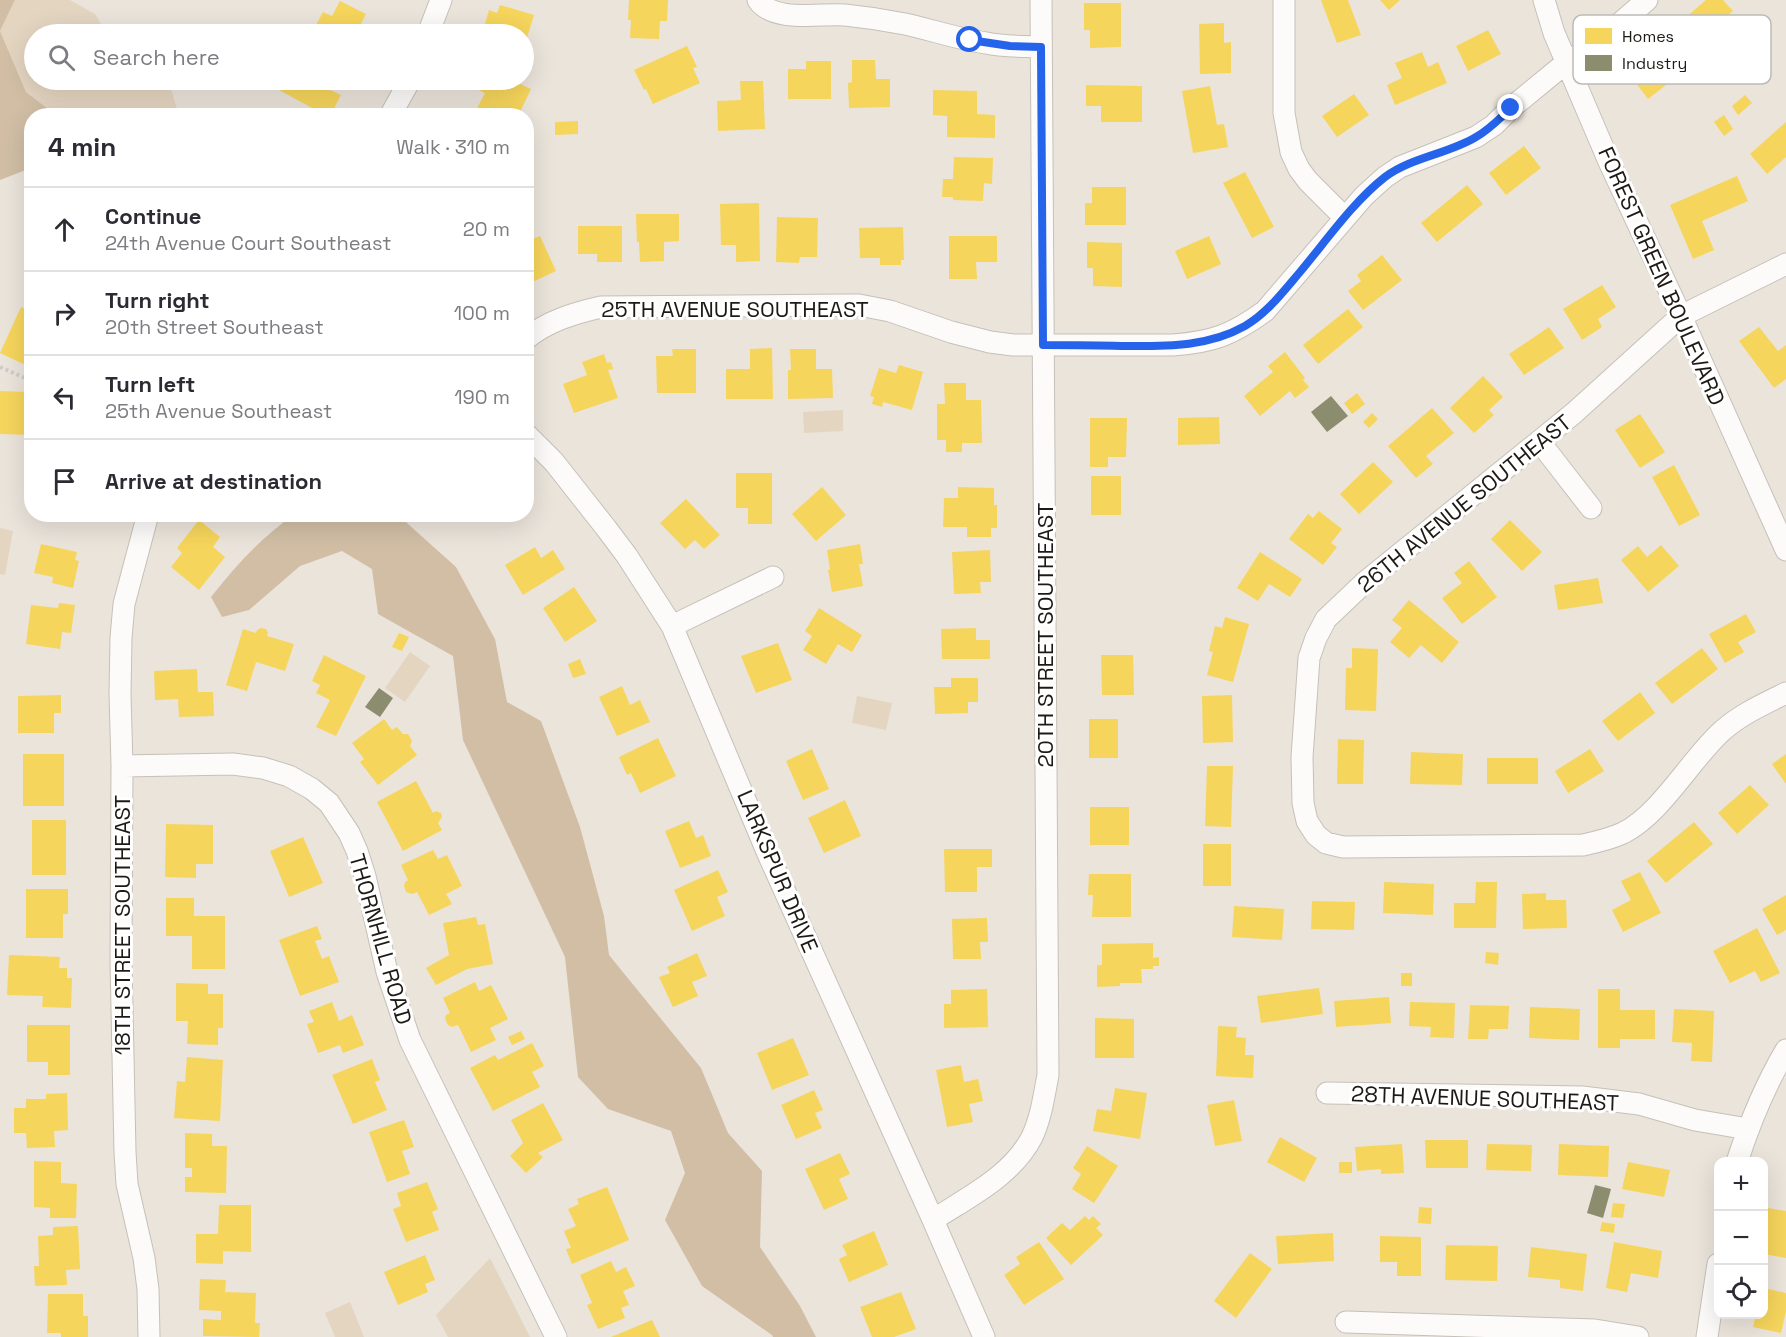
<!DOCTYPE html>
<meta charset="utf-8">
<style>
:root{--surface:#fff;--page:#f2f2f3;--text:#2b2b33;--muted:#7c7c81;--line:#e1e1e2}
body{margin:0;font-family:"Space Grotesk",sans-serif;background:var(--page);color:var(--text)}
.controls{position:absolute;right:18px;bottom:18px;display:grid;overflow:hidden;border-radius:12px;box-shadow:0 6px 24px #0002}
.controls button{width:54px;height:54px;display:grid;place-items:center;padding:0;border:0;border-bottom:2px solid var(--line);background:var(--surface);color:var(--text);font:30px sans-serif}
.stop{position:absolute;width:18px;height:18px;margin:-14px;border:4px solid #2563eb;border-radius:50%;background:#fff}
.stop.end{background:#2563eb;border-color:#fff;box-shadow:0 2px 6px #0008}
.list{margin:0;padding:0;list-style:none}
h2{display:flex;justify-content:space-between;align-items:center;height:78px;margin:0;padding:0 24px;font-size:26px}
h2 small{font-size:20px;font-weight:400;color:var(--muted)}
.list li{display:grid;grid-template-columns:39px 1fr auto;gap:18px;align-items:center;box-sizing:border-box;height:84px;padding:0 24px;border-top:2px solid var(--line)}
.list b{display:block;font-size:22px;white-space:nowrap}
.list p{margin:0;font-size:20px;white-space:nowrap;color:var(--muted)}
.list em{font-size:20px;font-style:normal;color:var(--muted)}
.icon{flex:none;width:33px;height:33px;fill:none;stroke:currentColor;stroke-width:2;stroke-linecap:round;stroke-linejoin:round}
.map{position:relative;flex:none;width:1786px;height:1337px;overflow:hidden}
.search{position:absolute;background:var(--surface);box-shadow:0 6px 24px #0002;left:24px;top:24px;width:510px;height:66px;display:flex;align-items:center;gap:15px;box-sizing:border-box;padding:0 21px;border-radius:33px;color:var(--muted);font-size:22px}
.panel{position:absolute;background:var(--surface);box-shadow:0 6px 24px #0002;left:24px;top:108px;width:510px;height:414px;border-radius:24px}
.map>svg:first-child{display:block}
.green{fill:#e4d5c1}
.forest{fill:#d1bea5}
.homes{fill:#f6d55c}
.industry{fill:#8c8c6e}
.lines{fill:none;stroke-linecap:round;stroke-linejoin:round}
.street-casing{stroke:#c5c0b9;stroke-width:23}
.path{stroke:#ceccc9;stroke-width:4;stroke-dasharray:3 3;stroke-linecap:butt}
.street{stroke:#fcfbfa;stroke-width:21}
.route{stroke:#2563eb;stroke-width:8}
.labels{text-anchor:middle;stroke-width:6;stroke-linejoin:round;paint-order:stroke}
.street-label{font-size:22px;fill:#1d1914;stroke:#fff}
.key{fill:#fff;stroke:#bbbab8;stroke-width:1.5}
.key-label{font-size:16px;fill:#1d1914}
</style>
<div class="map">
<svg width="1786" height="1337" viewBox="0 0 1786 1337">
<rect width="100%" height="100%" fill="#ebe4db"/>
<path class="green" d="M15,0H70L95,14L107,34H34V80H162L170,86L179,115H56L26,92L0,31Z
M843,410V431L804,433L803,412Z
M0,528L13,531L5,575L0,574Z
M410,652L430,666L405,702L385,688Z
M857,696L892,703L886,730L852,723Z
M490,1258L530,1337H448L436,1315Z
M350,1302L364,1337H335L325,1313Z"/>
<path class="forest" d="M0,0H15L0,31L26,92L56,115L32,116L31,168L0,180Z
M294,515H398L456,567L495,639L507,702L541,721L580,827L604,916L609,955L701,1068L728,1133L762,1171L760,1247L800,1306L816,1337H773L772,1335L702,1286L665,1220L685,1173L671,1131L608,1109L578,1077L565,957L463,740L453,656L378,614L372,569L342,551L300,566L249,610L222,617L211,597C236,566 261,537 294,515Z"/>
<path class="homes" d="M629,0H668L667,21H660L659,39L630,38L631,20H628Z
M1321,0H1348L1361,35L1337,43Z
M1380,0H1400L1389,10Z
M1706,0H1723L1733,11L1688,48L1672,29Z
M340,1L366,14L356,34H317L312,32L323,12L332,16Z
M1084,3H1121V47L1090,48V30H1084Z
M500,5L534,15L524,47V34H487L490,26L485,24L489,10L497,13Z
M1224,23V43L1231,42V73L1200,74L1199,24Z
M1488,30L1501,54L1468,71L1456,46Z
M1665,39L1688,68L1648,99L1629,74L1651,57L1647,53Z
M687,46L697,67L693,68L700,83L653,104L646,89L644,90L634,70Z
M1422,52L1428,67L1438,62L1447,83L1395,105L1387,85L1402,78L1395,63Z
M852,60H875L876,79H890V107L849,108L848,83L852,82Z
M806,61H831V99H788V69H806Z
M285,80H291L295,82L296,80H336L330,90L341,95L330,116H327L279,90Z
M471,80H512L531,89L518,116H479L475,112L485,93L468,85Z
M740,81H763L765,129L718,131L717,101L741,100Z
M1086,85L1142,86V122H1101V106H1086Z
M1210,86L1217,125L1224,124L1228,147L1193,153L1182,91Z
M933,90L977,91V114L995,115V138L947,137V116L933,115Z
M1354,94L1369,115L1337,137L1322,116Z
M1745,95L1752,103L1738,115L1732,106Z
M1724,115L1733,129L1724,136L1714,122Z
M578,121V134L555,135V122Z
M1786,122V157L1767,174L1750,154Z
M1524,146L1541,168L1506,195L1489,173Z
M954,157L993,158L992,184L984,183L983,201L953,200V197H942L943,179H953Z
M1245,172L1274,227L1252,238L1223,183Z
M1737,176L1748,201L1702,221L1714,250L1693,259L1670,205Z
M1467,185L1483,204L1437,242L1421,223Z
M1092,187H1126V225H1085V203H1092Z
M759,203L760,261L736,262V245H721L720,204Z
M636,214H679V241L664,242V261L640,262L639,242H637Z
M777,217L818,218L817,257H800L799,263L776,262Z
M578,226H622V262H597V254H578Z
M903,227L904,260H901V265H880V258H860L859,228Z
M540,236L556,271L526,285V242Z
M949,236H997V262H976L977,279H949Z
M1209,236L1221,264L1187,279L1175,251Z
M1087,242L1122,243V287L1093,286V268H1087Z
M1382,255L1402,280L1363,310L1348,291L1361,281L1357,275Z
M1602,285L1616,307L1598,319L1602,327L1582,340L1563,309Z
M21,307L32,312V368L0,353Z
M1348,309L1363,327L1318,364L1303,345Z
M1549,327L1564,348L1524,375L1509,354Z
M1759,327L1778,351L1786,345V379L1774,388L1739,341Z
M772,348L773,399H726V369H750V349Z
M672,349H696V393H657L656,356H673Z
M790,349H816V369H832L833,398L788,399V370H791Z
M1285,352L1305,378L1303,380L1309,387L1295,398L1290,391L1260,416L1244,396L1273,372L1268,366Z
M604,354L607,363L611,362L613,369L608,370L618,398L574,413L563,384L587,375L582,362Z
M899,365L923,372L912,410L883,402L882,407L872,404L874,397L870,396L879,368L896,373Z
M1483,376L1503,397L1489,410L1494,415L1474,433L1450,408Z
M944,383H966V400H981L982,443H962V452H946V440H937V404H945Z
M0,391L28,392V419H32V435L0,434Z
M1357,393L1365,404L1352,414L1344,403Z
M1432,408L1454,433L1426,456L1433,464L1416,478L1388,446Z
M1372,413L1378,419L1369,428L1363,422Z
M1640,414L1665,452L1640,468L1615,430Z
M1219,417L1220,444L1178,445V418Z
M1090,418H1127L1126,457H1108V467H1090Z
M1373,462L1393,482L1359,514L1340,494Z
M1674,465L1700,515L1679,526L1652,477Z
M736,473H772V524H748V508H736Z
M1091,476H1121V515H1091Z
M822,487L846,515L816,541L792,514Z
M958,487L994,488V505H997V528H991V537H967V527H943L944,498H958Z
M686,499L720,535L704,549L695,540L685,549L660,523Z
M1319,511L1342,529L1331,543L1337,547L1323,565L1289,539L1308,514L1313,518Z
M199,520L220,537L213,547L225,557L199,590L171,567L182,553L177,548Z
M1510,520L1542,552L1522,571L1491,539Z
M41,544L77,552L75,560L79,561L73,588L52,583L53,577L34,573Z
M860,544L863,564H859L863,586L832,592L828,570L830,569L827,550Z
M1661,545L1679,566L1648,592L1621,560L1638,546L1647,557Z
M535,547L541,558L553,550L565,569L523,595L505,565Z
M990,550L991,582H980L981,593L954,594L952,552Z
M1260,552L1302,579L1290,597L1269,584L1258,601L1237,588Z
M1469,561L1497,597L1462,624L1442,598L1462,583L1454,573Z
M1598,578L1603,603L1558,610L1554,585Z
M574,587L597,621L565,642L543,608Z
M1409,600L1459,642L1442,663L1421,645L1409,658L1390,642L1402,628L1392,620Z
M59,603L75,605L71,633L62,632L60,649L26,644L31,605L58,608Z
M819,608L862,635L852,652L838,644L826,664L803,650L812,636L805,631Z
M1746,614L1756,632L1738,642L1744,652L1725,663L1709,634Z
M1225,617L1249,624L1233,682L1207,675L1213,652L1209,651L1215,626L1222,628Z
M261,628L266,629L268,633L267,636L294,644L285,671L256,662L247,691L226,685L243,629L256,633L257,630Z
M976,628V640H990V659H942L941,629Z
M399,633L409,637L402,651L392,647Z
M778,643L792,680L756,693L741,656Z
M1352,648L1378,649L1376,711L1345,710L1346,668H1352Z
M1702,648L1718,669L1672,704L1655,683Z
M324,655L366,676L336,736L316,727L330,700L316,693L320,685L312,681Z
M1101,655H1133L1134,695H1102Z
M580,659L586,674L573,678L568,664Z
M197,669L198,692H213L214,716L179,717L178,699L155,700L154,671Z
M951,678H978V702H968V713L935,714L934,687H951Z
M622,686L630,705L640,700L650,722L617,736L599,697Z
M1640,692L1655,713L1618,741L1602,721Z
M61,695V713H54V733H18V696Z
M1232,695L1233,742L1203,743L1202,696Z
M384,719L392,730L397,727L403,734H408L412,741L410,746L417,755L378,785L360,762L364,759L352,743Z
M1089,719H1118V758H1089Z
M658,738L676,776L640,793L631,773L627,775L619,757Z
M1338,739L1364,740L1363,784H1337Z
M812,749L829,789L803,800L786,761Z
M1590,749L1604,771L1568,793L1555,771Z
M1411,752L1463,754L1462,785L1410,784Z
M23,754H64V806H23Z
M1786,754V784L1772,764Z
M1487,758H1538V784H1487Z
M1207,766H1233L1231,827L1205,826Z
M416,781L433,813L436,811L441,813L442,817L438,823L442,830L403,851L377,802Z
M1750,785L1769,805L1737,834L1718,813Z
M845,800L861,836L824,853L808,818Z
M1090,807H1129V845H1090Z
M32,820H66V875H32Z
M689,821L696,838L703,835L711,856L680,868L665,831Z
M1694,822L1713,844L1666,883L1647,861Z
M166,824L213,825V864H196V878L165,877Z
M303,837L323,883L289,897L270,851Z
M1203,844H1231V886H1203Z
M944,849H992V867H977V892H945Z
M433,850L438,859L447,855L462,886L446,894L452,904L429,915L417,892L412,894L406,892L404,886L405,882L408,880L401,865Z
M718,870L728,892L717,897L725,916L692,931L674,890Z
M1640,872L1661,913L1623,932L1612,910L1631,900L1621,881Z
M1089,874H1131V917H1092L1093,895H1088Z
M1384,882L1434,884L1433,915L1383,913Z
M1476,882H1497L1496,928H1454V903H1475Z
M26,889H68V914H63V938H26Z
M1546,893V900H1566L1567,928L1523,929L1522,894Z
M1786,895V930L1777,935L1762,909Z
M166,898H194V916H225V969H192V936H166Z
M1312,901L1355,902L1354,930L1311,929Z
M1234,906L1284,909L1282,940L1232,937Z
M476,917L478,925L485,924L493,964L467,969L436,985L426,968L449,955L443,923Z
M987,918L988,942H980L981,959H953L952,919Z
M317,926L322,939L315,941L322,959L329,956L339,982L300,996L279,940Z
M1757,928L1780,973L1761,982L1755,971L1730,983L1713,951Z
M1153,943V958L1159,957V966H1153V969H1141L1142,983H1120V986L1097,987V965H1102V944Z
M1486,952L1499,953L1498,965L1485,963Z
M697,953L707,976L692,982L698,996L673,1007L659,977L670,973L667,967Z
M9,955L60,957L59,968H67V978H72L71,1008L42,1007L43,996L7,995Z
M1401,973H1412V986H1401Z
M475,982L479,991L491,985L508,1019L490,1028L496,1040L471,1052L458,1025L452,1027L448,1025L445,1019L446,1015L450,1013L443,998Z
M176,983L208,984V994H223V1028H218V1045L187,1044L188,1021H176Z
M1319,988L1323,1014L1261,1023L1257,996Z
M987,989L988,1027L944,1028V1004H951V990Z
M1598,989H1620V1010H1655V1039H1620V1048H1598Z
M1389,997L1391,1023L1336,1027L1334,1001Z
M332,1002L339,1021L352,1015L364,1045L343,1053L340,1045L318,1053L307,1024L314,1022L309,1011Z
M1410,1002L1455,1003L1454,1038L1430,1037L1431,1027L1409,1026Z
M1470,1005L1509,1006L1508,1029H1489L1488,1039H1468Z
M1530,1007L1580,1009L1579,1040L1529,1038Z
M1674,1009L1714,1011L1712,1062L1691,1061L1692,1043L1672,1042Z
M1095,1018L1134,1019V1058H1095Z
M27,1025H70V1075H48V1062H27Z
M1218,1026L1237,1027L1236,1037L1246,1038L1245,1055H1254L1253,1078L1216,1076Z
M521,1031L525,1039L512,1045L508,1037Z
M793,1038L809,1075L772,1090L757,1053Z
M532,1043L544,1066L532,1072L540,1087L493,1111L470,1068L495,1055L498,1060Z
M187,1057L223,1060L220,1121L174,1118L177,1081L185,1082Z
M372,1059L380,1080L375,1082L387,1110L353,1124L332,1075Z
M961,1065L964,1082L978,1079L983,1101L969,1104L973,1122L947,1127L936,1070Z
M1115,1088L1147,1093L1140,1139L1093,1131L1097,1109L1111,1111Z
M814,1090L823,1110L815,1113L822,1128L796,1139L781,1105Z
M67,1093L68,1130L54,1131L55,1147L27,1148L26,1133H14V1108H26V1099H46V1094Z
M1234,1100L1242,1141L1215,1146L1207,1105Z
M543,1103L563,1140L538,1153L543,1157L526,1173L510,1156L523,1143L511,1120Z
M404,1120L414,1147L402,1151L410,1174L387,1182L369,1132Z
M185,1133L212,1134V1146H227L226,1193L185,1192V1177H192V1168H185Z
M1280,1137L1317,1158L1304,1182L1267,1162Z
M1425,1140H1468V1168H1426Z
M1402,1144L1404,1173L1381,1174V1169L1357,1171L1355,1147Z
M1487,1144L1532,1145L1531,1171L1486,1170Z
M1559,1144L1609,1146L1608,1177L1558,1175Z
M1087,1146L1118,1166L1094,1203L1072,1189L1081,1174L1073,1168Z
M840,1153L850,1174L839,1179L848,1199L824,1210L805,1169Z
M34,1161L61,1162V1183L77,1184L76,1218H50V1208L34,1207Z
M1339,1162H1352V1173H1339Z
M1628,1162L1670,1170L1664,1197L1622,1189Z
M427,1182L438,1209L432,1212L439,1230L406,1242L393,1209L401,1206L397,1193Z
M607,1187L629,1240L572,1264L566,1249L571,1248L564,1231L576,1226L568,1209L579,1204L577,1199Z
M1613,1203L1625,1204L1623,1218L1611,1217Z
M219,1205H251V1252L223,1251V1264L196,1263V1234H218Z
M1419,1207L1432,1208L1431,1224L1418,1223Z
M1768,1208L1786,1211V1258L1764,1254V1230Z
M1085,1216L1089,1220L1093,1216L1101,1224L1096,1228L1103,1235L1071,1265L1046,1238L1062,1223L1070,1230Z
M1602,1222L1615,1224L1614,1233L1600,1231Z
M78,1226L80,1269L66,1270L67,1285L35,1286L34,1266H39L38,1236L53,1235V1227Z
M874,1231L888,1265L849,1282L839,1259L847,1255L842,1245Z
M1333,1233L1334,1261L1278,1264L1276,1236Z
M1380,1236L1421,1237V1276H1397V1262H1380Z
M1039,1242L1064,1279L1024,1305L1004,1275L1020,1264L1016,1257Z
M1614,1242L1662,1251L1658,1278L1631,1273L1627,1292L1606,1288Z
M1446,1245L1498,1246L1497,1281L1445,1280Z
M1531,1247L1587,1254L1583,1291L1560,1288V1280L1528,1277Z
M1250,1253L1272,1269L1236,1318L1214,1301Z
M425,1255L435,1280L425,1284L428,1292L398,1305L384,1272Z
M611,1261L616,1272L626,1267L635,1286L623,1291L629,1305L621,1308L625,1318L598,1329L587,1305L592,1303L580,1275Z
M200,1279L226,1280L225,1292L256,1293L255,1323H260L259,1337L203,1336V1319L221,1320V1311L199,1310Z
M1764,1288L1786,1293V1311L1781,1333L1753,1327L1756,1314H1764Z
M901,1292L916,1329L894,1337H872L860,1307Z
M48,1294H83V1316H88V1337H61V1333H47Z
M652,1320L660,1337H611Z"/>
<path class="industry" d="M1331,396L1348,416L1327,432L1311,412Z
M379,688L393,698L380,717L365,707Z
M1595,1185L1611,1189L1603,1218L1587,1213Z"/>
<g class="lines">
<g class="street-casing">
<path id="street" d="M758,0C773,23 821,13 845,15C865,17 885,20 905,24C932,30 958,39 986,43C1004,47 1023,46 1041,47
M1284,0V113L1291,152L1299,169L1308,181L1345,218
M1544,0L1554,33L1610,164L1681,316L1786,550
M428,34L441,0
M390,116L410,80
M1786,264L1681,316L1574,413L1364,583L1326,619L1316,638L1309,658L1302,757L1303,803L1307,821L1316,835L1326,843L1343,847L1583,845C1597,842 1610,839 1623,833C1661,814 1690,760 1722,731C1741,714 1764,704 1786,693
M526,339C547,321 575,313 601,307L845,305H859L890,311L951,332L990,342L1013,345H1173C1213,342 1232,335 1265,311L1364,196L1385,177L1400,167L1476,137L1494,125L1511,108L1567,62L1597,43L1647,0
M526,434L554,462L606,528L627,556L672,626L768,854L933,1220L984,1337
M1539,441L1591,508
M148,514L124,604L121,638L120,694L122,766L121,961L125,1152L127,1184L144,1258L148,1289L149,1337
M672,626L773,577
M122,766L233,764L263,768L289,776L312,789L329,803L349,833L357,851L365,876L387,972L410,1040L556,1337
M1327,1093L1582,1097L1639,1104L1695,1120L1748,1129
M1737,1162C1750,1122 1764,1087 1786,1050
M933,1220C968,1197 1012,1176 1032,1137C1041,1118 1044,1096 1048,1075L1041,0
M1346,1322L1595,1330L1638,1337
M1707,1337L1718,1264"/>
</g>
<path class="path" d="M0,367L32,381"/>
<use href="#street" class="street"/>
</g>
<g class="lines">
<path class="route" d="M970,40L1010,46L1041,47L1043,345C1069,345 1095,345 1121,346C1163,346 1206,348 1245,326C1267,313 1283,292 1300,272C1326,241 1353,202 1385,177C1412,157 1448,154 1476,137C1490,129 1500,118 1511,108"/>
</g>
<g class="labels">
<g class="street-label">
<text transform="translate(1662 276) rotate(66)" y="8">FOREST GREEN BOULEVARD</text>
<text x="735" y="317">25TH AVENUE SOUTHEAST</text>
<text transform="translate(1464 503) rotate(-39)" y="8">26TH AVENUE SOUTHEAST</text>
<text transform="translate(1045 635) rotate(-90)" y="8">20TH STREET SOUTHEAST</text>
<text transform="translate(778 871) rotate(67)" y="8">LARKSPUR DRIVE</text>
<text transform="translate(122 925) rotate(-90)" y="8">18TH STREET SOUTHEAST</text>
<text transform="translate(381 939) rotate(74)" y="8">THORNHILL ROAD</text>
<text transform="translate(1485 1098) rotate(2)" y="8">28TH AVENUE SOUTHEAST</text>
</g>
</g>
<rect x="1573" y="15" width="198" height="69" rx="9" class="key"/>
<rect x="1585" y="28" width="27" height="16" fill="#f6d55c"/>
<rect x="1585" y="55" width="27" height="16" fill="#8c8c6e"/>
<g class="key-label">
<text x="1622" y="42">Homes</text>
<text x="1622" y="69">Industry</text>
</g>
</svg>
<div class="controls">
<button>+</button>
<button>−</button>
<button><svg class="icon" aria-label="locate" viewBox="0 0 24 24"><circle cx="12" cy="12" r="6"/><path d="M12 2v4M12 18v4M2 12h4M18 12h4"/></svg></button>
</div>
<div class="stop" style="left:970px;top:40px"></div>
<div class="stop end" style="left:1511px;top:108px"></div>
<div class="search"><svg class="icon" aria-label="search" viewBox="0 0 24 24"><circle cx="10" cy="10" r="6"/><path d="M15 15l6 6"/></svg>Search here</div>
<section class="panel">
<h2>4 min<small>Walk · 310 m</small></h2>
<ul class="list">
<li><svg class="icon" aria-label="ahead" viewBox="0 0 24 24"><path d="M12 20V5M6 11l6-6 6 6"/></svg><div><b>Continue</b><p>24th Avenue Court Southeast</p></div><em>20 m</em></li>
<li><svg class="icon" aria-label="right" viewBox="0 0 24 24"><path d="M7 20v-9h11M14 6l5 5-5 5"/></svg><div><b>Turn right</b><p>20th Street Southeast</p></div><em>100 m</em></li>
<li><svg class="icon" aria-label="left" viewBox="0 0 24 24"><path d="M17 20v-9H6M10 6l-5 5 5 5"/></svg><div><b>Turn left</b><p>25th Avenue Southeast</p></div><em>190 m</em></li>
<li><svg class="icon" aria-label="arrive" viewBox="0 0 24 24"><path d="M6 21V4h12l-3 4 3 4H6"/></svg><div><b>Arrive at destination</b></div></li>
</ul>
</section>
</div>
